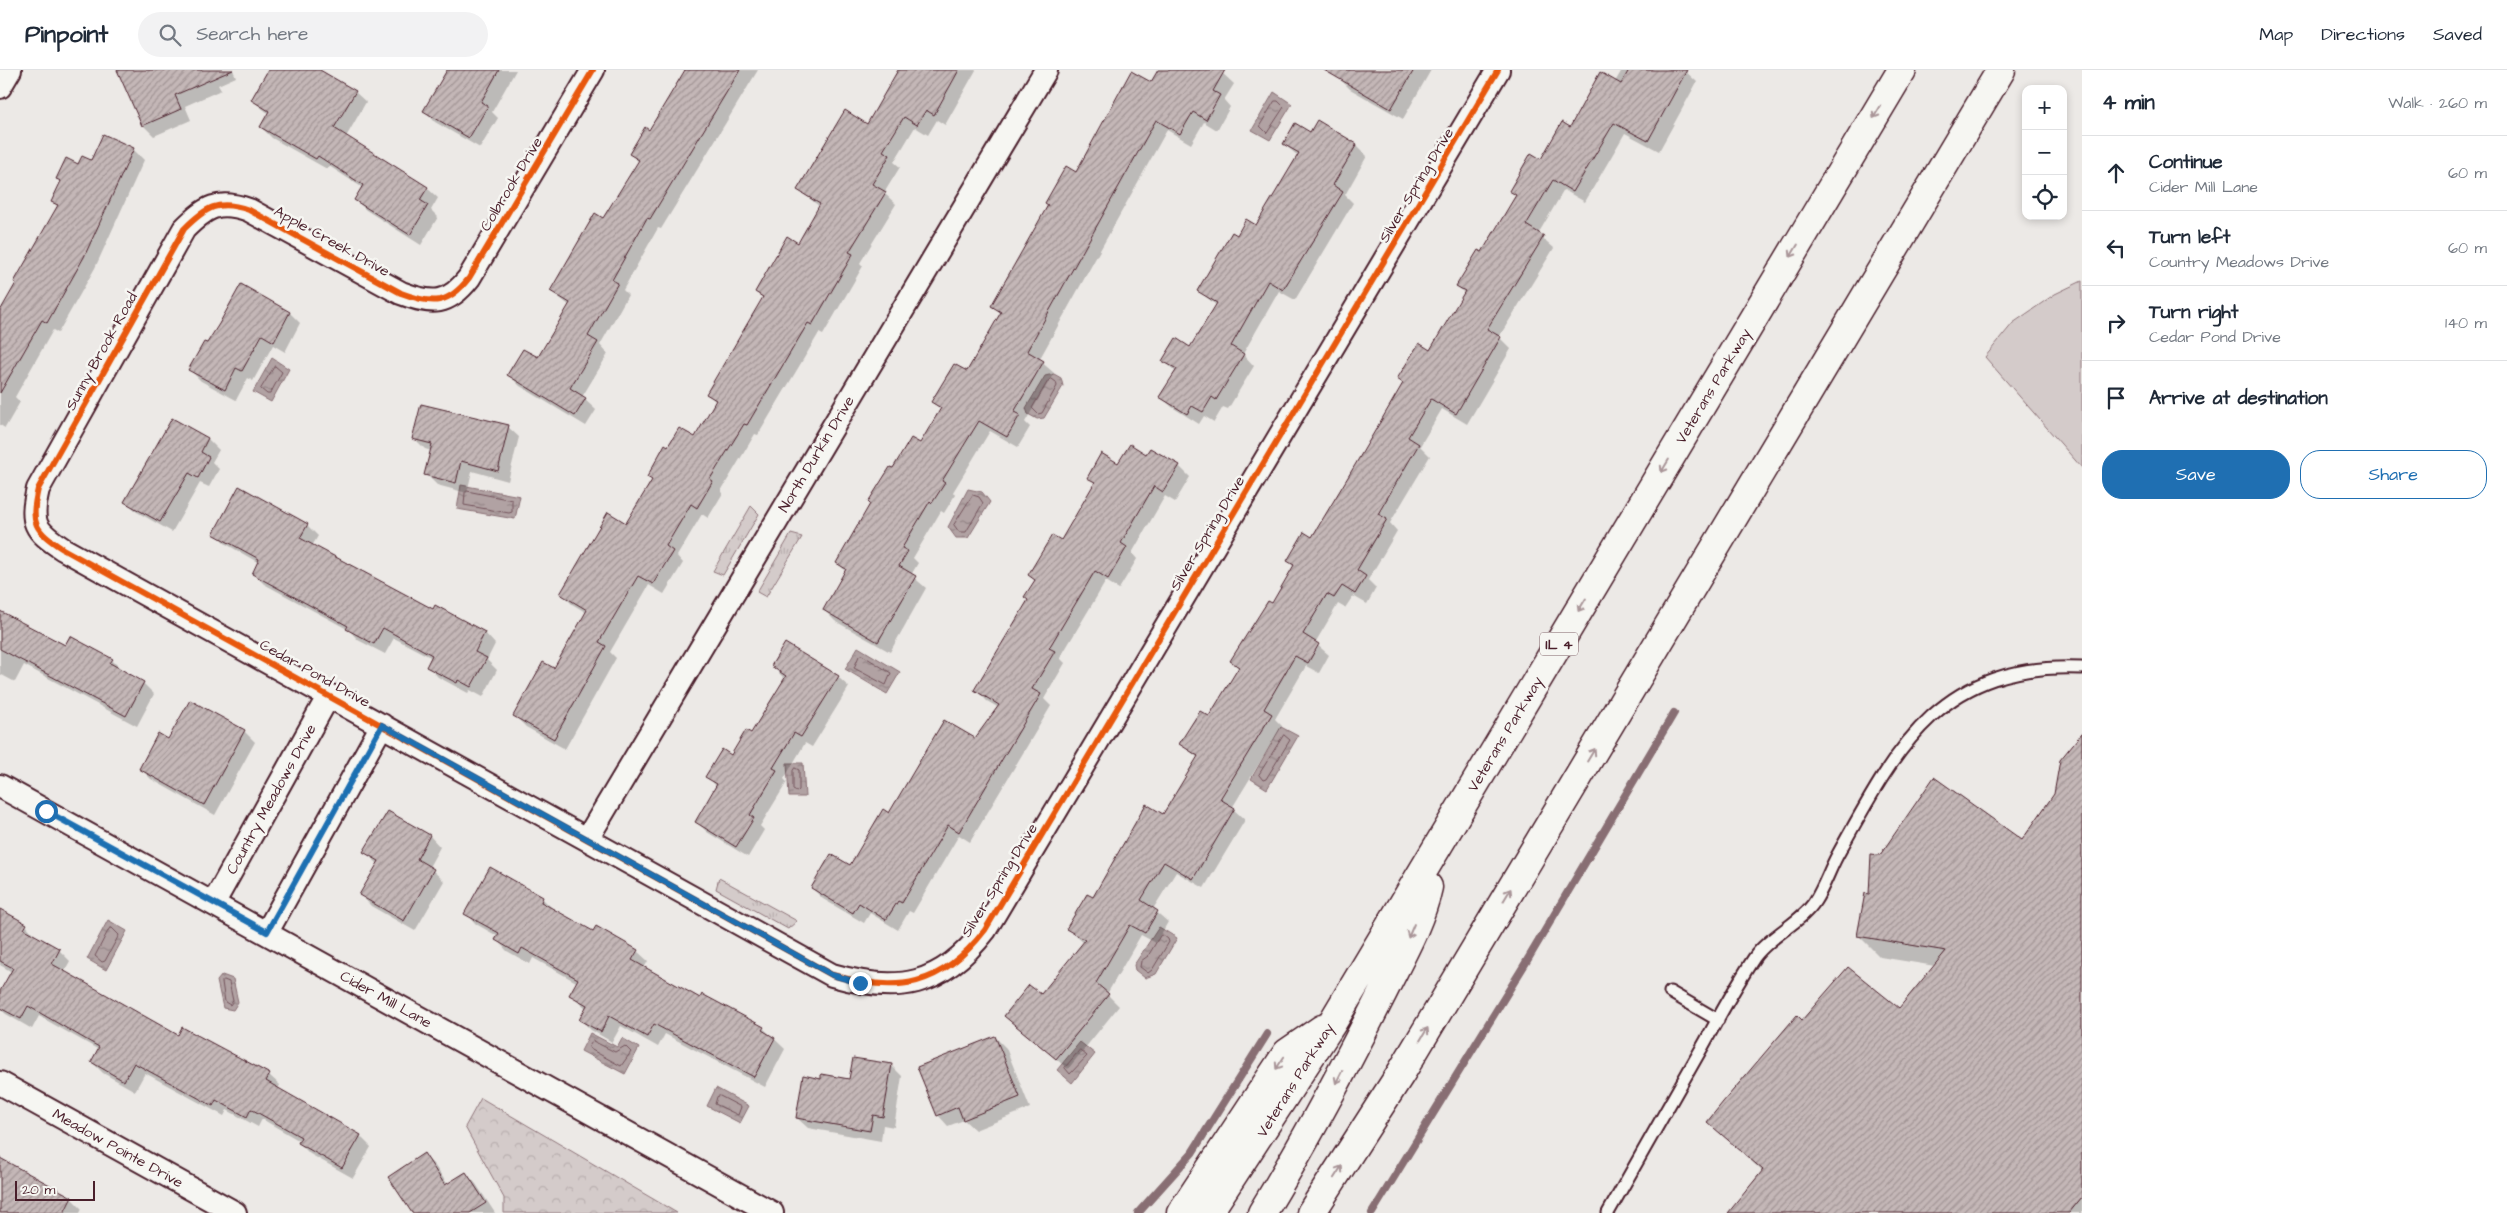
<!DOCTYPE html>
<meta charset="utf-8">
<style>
:root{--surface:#fff;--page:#f2f2f3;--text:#1f2937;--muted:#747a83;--line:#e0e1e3;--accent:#1f6fb2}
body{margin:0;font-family:"Architects Daughter",sans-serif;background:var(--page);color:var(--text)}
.controls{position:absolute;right:15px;top:15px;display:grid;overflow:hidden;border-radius:10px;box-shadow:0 2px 8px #0003}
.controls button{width:45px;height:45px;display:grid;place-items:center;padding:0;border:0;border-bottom:1px solid var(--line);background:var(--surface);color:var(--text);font:25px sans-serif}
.scale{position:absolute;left:15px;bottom:12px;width:80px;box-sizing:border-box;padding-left:5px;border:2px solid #4a1f2b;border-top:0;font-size:14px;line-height:18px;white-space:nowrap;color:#4a1f2b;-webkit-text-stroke:4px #f6f6f2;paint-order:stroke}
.stop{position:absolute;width:15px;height:15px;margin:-11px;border:4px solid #1f6fb2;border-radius:50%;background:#fff}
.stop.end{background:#1f6fb2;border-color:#fff;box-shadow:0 1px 5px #0008}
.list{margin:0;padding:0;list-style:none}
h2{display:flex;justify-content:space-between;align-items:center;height:65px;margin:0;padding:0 20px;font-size:21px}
h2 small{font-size:16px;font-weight:400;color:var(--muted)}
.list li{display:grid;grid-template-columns:32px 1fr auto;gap:15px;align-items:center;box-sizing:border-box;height:75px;padding:0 20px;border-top:1px solid var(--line)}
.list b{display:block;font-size:19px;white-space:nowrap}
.list p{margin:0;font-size:16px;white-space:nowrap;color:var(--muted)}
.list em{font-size:16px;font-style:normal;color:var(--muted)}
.actions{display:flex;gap:10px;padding:15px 20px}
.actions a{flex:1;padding:11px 0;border:1px solid var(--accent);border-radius:20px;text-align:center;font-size:18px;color:var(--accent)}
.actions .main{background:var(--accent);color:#fff}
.icon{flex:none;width:28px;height:28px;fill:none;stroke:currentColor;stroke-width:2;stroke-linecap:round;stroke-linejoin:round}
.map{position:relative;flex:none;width:2082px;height:1143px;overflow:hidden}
header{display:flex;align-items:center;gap:30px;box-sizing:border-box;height:70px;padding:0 25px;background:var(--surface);border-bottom:1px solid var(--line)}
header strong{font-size:24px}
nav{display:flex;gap:28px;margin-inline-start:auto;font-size:18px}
.search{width:350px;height:45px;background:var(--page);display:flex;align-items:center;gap:12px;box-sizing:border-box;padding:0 18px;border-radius:28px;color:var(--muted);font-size:19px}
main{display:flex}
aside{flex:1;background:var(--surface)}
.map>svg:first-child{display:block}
.grass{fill:url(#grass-tufts);stroke:#8f757a}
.forest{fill:url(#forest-crowns);stroke:#8f757a}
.park{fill:#d4cbca;stroke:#8f757a}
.water{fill:url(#water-ripples);stroke:#886e73}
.shadow{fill:#0003}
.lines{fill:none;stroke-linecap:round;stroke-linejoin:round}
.shore{stroke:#73535b;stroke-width:1}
.stream{stroke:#886e73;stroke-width:8}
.building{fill:url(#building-hatch);stroke:#4a1f2b}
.service-casing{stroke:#4a1f2b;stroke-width:15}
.minor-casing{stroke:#4a1f2b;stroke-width:26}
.trunk-casing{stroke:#4a1f2b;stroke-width:31}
.service{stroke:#f6f6f2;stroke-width:11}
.minor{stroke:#f6f6f2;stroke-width:22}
.trunk{stroke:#f6f6f2;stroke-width:28}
.cycleway-casing{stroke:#f6f6f2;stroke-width:9}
.cycleway{stroke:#e8590c;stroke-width:6}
.oneway{stroke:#a99598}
.route{stroke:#1f6fb2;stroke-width:6}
.labels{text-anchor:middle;stroke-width:5;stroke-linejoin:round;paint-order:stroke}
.shield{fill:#f6f6f2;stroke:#7e6067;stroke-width:1}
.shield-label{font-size:14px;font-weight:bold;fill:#4a1f2b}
.street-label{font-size:15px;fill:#4a1f2b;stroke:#f6f6f2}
</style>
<header>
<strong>Pinpoint</strong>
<div class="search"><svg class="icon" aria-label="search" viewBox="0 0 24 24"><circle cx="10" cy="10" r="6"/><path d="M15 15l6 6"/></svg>Search here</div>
<nav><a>Map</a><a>Directions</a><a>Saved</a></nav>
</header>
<main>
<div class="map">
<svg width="2082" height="1143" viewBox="0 0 2082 1143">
<defs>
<pattern id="grass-tufts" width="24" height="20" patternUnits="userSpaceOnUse" patternTransform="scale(1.25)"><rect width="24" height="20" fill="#d4cbca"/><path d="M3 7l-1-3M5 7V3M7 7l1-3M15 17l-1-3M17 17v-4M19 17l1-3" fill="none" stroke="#b8aeae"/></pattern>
<pattern id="forest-crowns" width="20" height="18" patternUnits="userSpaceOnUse" patternTransform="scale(1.25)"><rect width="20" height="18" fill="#d4cbca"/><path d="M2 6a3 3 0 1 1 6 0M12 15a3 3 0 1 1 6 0" fill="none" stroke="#b8aeae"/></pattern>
<pattern id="water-ripples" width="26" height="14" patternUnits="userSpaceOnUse" patternTransform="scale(1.25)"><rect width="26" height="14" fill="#b1a2a3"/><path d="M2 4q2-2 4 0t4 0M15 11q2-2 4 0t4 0" fill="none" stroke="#928385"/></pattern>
<pattern id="building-hatch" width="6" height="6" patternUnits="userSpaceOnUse" patternTransform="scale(1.25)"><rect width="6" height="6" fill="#c4b7b7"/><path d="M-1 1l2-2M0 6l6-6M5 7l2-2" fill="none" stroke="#a19495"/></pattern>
</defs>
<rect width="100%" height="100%" fill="#ece9e6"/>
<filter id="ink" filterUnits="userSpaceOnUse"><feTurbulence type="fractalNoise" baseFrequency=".02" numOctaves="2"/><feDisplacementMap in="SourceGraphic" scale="10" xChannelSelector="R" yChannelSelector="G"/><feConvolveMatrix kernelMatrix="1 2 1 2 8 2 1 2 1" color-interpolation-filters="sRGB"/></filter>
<g filter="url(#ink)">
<path class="grass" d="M751,436L759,444L723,505L713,501Z
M791,464L802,467L766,527L757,522Z
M719,808L797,851L788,859L716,819Z"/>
<path class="forest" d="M481,1028L677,1143H504V1128L465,1057Z"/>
<path class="park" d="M2082,211V398L1985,287L2013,253L2055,224Z"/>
<path class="water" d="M1274,22L1292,34L1270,70L1252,60Z
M272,288L289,299L271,332L253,322Z
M1054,304L1061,308L1063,316L1044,348L1037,349L1028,344L1026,338L1045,306Z
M461,415L520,426L515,449L457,439Z
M968,419L982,422L990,432L968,468H956L948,457Z
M858,577L900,602L887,624L845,599Z
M1281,657L1298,666L1267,719L1251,709Z
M787,693H803L805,727H789Z
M108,850L127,861L106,900L87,889Z
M1159,857L1177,868L1156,904L1145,908L1135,900L1134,895Z
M222,905L233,909L238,932L233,940L223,938L217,911Z
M590,963L617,977L622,968L639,978L625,1004L581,981Z
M1080,972L1095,984L1072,1013L1057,1000Z
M716,1018L749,1036L740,1053L707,1036Z"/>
<path class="shadow" d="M119,0H233L236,7L218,15L221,20L185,36L191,50L154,66L143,55Z
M270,0H318L355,22L366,32L346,67L427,118L438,128L431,140L438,147L421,175L366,140L356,130L363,118L329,96L327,99L272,68L261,57L269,44L252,30Z
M449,0H516L492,42L498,48L480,78L435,52L425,41Z
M686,0H758L661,159L658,158L623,220L628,225L600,275L608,284L582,327L596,340L586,356L520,316L509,305L538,289L570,236L551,221L604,149L639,92L630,84L649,62Z
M900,0H976L945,55L937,50L928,65L915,57L894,92L900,97L884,123L896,134L860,193L863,196L823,265L819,263L758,365L755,364L721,421L723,423L708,448L702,444L677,486L683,493L664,524L649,515L610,582L616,588L565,679L526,657L515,646L555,600L587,543L572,534L561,523L627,454L653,411L649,407L668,378L695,369L716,332L708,324L764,229L756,222L798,174L820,137L799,120L868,55Z
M1160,0H1219L1234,14L1224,30L1230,37L1217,60L1204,52L1191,74L1167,60L1039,290L1054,303L1025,352L1030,357L1018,377L990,361L953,422L955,425L944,443L941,441L913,488L918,493L911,505L926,518L890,582L835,551L824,540L846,502L838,493L872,434L870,432L911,370L920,375L941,340L933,332L967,303L1001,244L993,235L1077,103L1152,14Z
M1344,0H1431L1403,49L1350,19L1339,8Z
M1622,0H1684L1697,12L1659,81L1625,63L1585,132L1564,120L1538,164L1554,178L1499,267L1511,279L1467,354L1442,339L1420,376L1430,386L1390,453L1397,461L1368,510L1376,518L1367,534L1353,526L1345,538L1338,534L1315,573L1329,585L1319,603L1306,596L1275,649L1282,656L1232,738L1245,750L1204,818L1176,802L1153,839L1168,852L1156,873L1141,865L1107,924L1119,936L1068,999L1005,946L1041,926L1084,873L1068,859L1163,746L1198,688L1181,674L1209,648L1239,599L1232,591L1272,535L1294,497L1288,491L1312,469L1404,314L1398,309L1431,282L1465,224L1457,216L1483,184L1517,127L1510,120L1615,12Z
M1317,52L1356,75L1367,86L1345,125L1353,133L1295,230L1279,221L1243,284L1254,296L1228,339L1223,337L1214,352L1204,346L1199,354L1172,337L1161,327L1176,302L1164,291L1190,279L1217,236L1198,220L1237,167L1256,156L1298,86L1284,74L1310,64Z
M133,79L144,90L95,198L58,263L53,260L15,327L20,332L5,358L0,355V243L58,137L52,131L62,112L58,108L79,96Z
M290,243L300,253L285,282L273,275L253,311L248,308L236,330L201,311L190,300L207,275Z
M173,349L208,369L219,380L212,392L219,399L209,417L200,413L172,462L137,442L126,431Z
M508,357L519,367L508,411L472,401L467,423L437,415L426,404L432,381L425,379L414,368Z
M1147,386L1179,396L1190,407L1175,432L1165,426L1132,483L1137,489L1119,519L1106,511L1060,588L1065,593L1044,629L1051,636L970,772L959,765L913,843L909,841L898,860L870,843L864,853L823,829L812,818L850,797L890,745L976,670L999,638L987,631L976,620L1029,530L1035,511L1030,505L1061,471L1095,414L1089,407Z
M307,455L318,466L312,476L433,541L436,537L485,563L495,574L487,590L497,600L483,627L470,620L468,623L438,607L428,596L432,588L394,568L385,584L358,570L349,560L264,514L253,503L259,493L226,474L215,463Z
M0,542L66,577L112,590L123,601L143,613L154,624L137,656L24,595L15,612L0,604Z
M772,596L838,607L849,617L812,677L805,673L784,709L787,712L760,756L764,760L748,787L707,762L696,751L717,717L707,706L731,686L751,664L785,609Z
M244,661L255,672L215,745L151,709L140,698Z
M2082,671V1143H1744L1763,1102L1709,1052L1803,952L1899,940L1935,896L1880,887L1858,865L1870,825L2022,771L2055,724Z
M388,742L430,766L440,777L429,797L444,811L415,861L371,836L361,825L378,794L365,782Z
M542,828L553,839L593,863L637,881L648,891L644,898L700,929L763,958L785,979L765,1017L665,964L658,977L621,956L612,972L591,960L580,949L586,938L571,925L578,913L533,888L530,894L507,881L497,870L499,867L476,854L466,843Z
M0,840L26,855L36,867L59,880L70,891L64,902L178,967L269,1005L280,1015L278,1019L360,1066L371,1077L353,1108L310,1084L299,1073L300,1071L262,1049L258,1057L227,1040L224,1046L145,1003L135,1021L103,1003L92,992L99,980L39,946L32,959L6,944L0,939V924L12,902L0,895Z
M995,967L1006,978L1030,1038L975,1060L964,1050L948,1056L938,1045Z
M891,995L902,1006L894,1057L883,1055L881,1071L808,1058L797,1048L822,1010L850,1011Z
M424,1085L435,1096L448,1115L466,1103L476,1114L495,1143H413Z
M0,1089L71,1128L82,1139L80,1143H0Z"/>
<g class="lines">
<path class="shore" d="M1275,31H1278L1284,37L1267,63L1260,56Z
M275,296L282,302L270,324H267L261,319Z
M1052,309L1056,312L1057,316L1042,343L1038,344L1032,338L1048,311Z
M467,421L512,430V442L509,443L464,435L465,423Z
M973,425L979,427L983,433L966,462H959L954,455Z
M862,585L891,603L886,615L854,598L859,586Z
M1284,665L1290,670L1266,709L1263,710L1259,705Z
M795,698L799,700V720L797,722L793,720V701Z
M112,858L119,865L105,891L102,892L95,886L109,859Z
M1163,865L1168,869L1169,872L1152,900L1148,903L1140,897L1141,891L1148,886L1160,866Z
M224,910L229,912L233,931L230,935L225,932L222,912Z
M593,971L615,982L625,976L631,982L621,996L590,979L589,977Z
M1080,980L1087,986L1070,1004L1065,998Z
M720,1026L741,1037L738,1045L715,1034L717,1027Z"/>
<path class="stream" d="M1138,1143L1192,1083L1267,964
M1372,1143L1525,894L1674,643"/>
</g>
<path class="building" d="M117,0H233L175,25L181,39L142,56Z
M268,0H320L356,21L334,58L428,117L420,130L428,135L410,165L354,130L363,115L318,86L316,89L260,57L269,41L251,30Z
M447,0H499L481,32L488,36L469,68L423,41Z
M685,0H740L650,149L647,148L612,210L618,213L588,266L598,272L570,318L586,328L575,346L507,305L523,279L538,287L570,233L550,221L595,143L603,148L639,90L629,84L645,57L649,60Z
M898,0H959L934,45L926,40L917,55L904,47L883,81L890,85L872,114L886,122L849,182L853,184L812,255L808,253L747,355L744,354L710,409L713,411L697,438L691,434L666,476L673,481L653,514L638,506L599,572L606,576L554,669L513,646L543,592L554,598L587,540L560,524L608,442L626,453L652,410L647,407L665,374L668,376L679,358L695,367L716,330L706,324L763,227L755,222L787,166L798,173L820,134L797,120L845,40L867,54Z
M1158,0H1225L1213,21L1220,25L1206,50L1193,42L1180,64L1156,50L1027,281L1044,291L1014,342L1020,345L1007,367L979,351L942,411L945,413L932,433L930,431L902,478L908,481L899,496L916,506L878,572L823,540L846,499L836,493L870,434L868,432L890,397L893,398L911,368L920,373L941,338L931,332L954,294L967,301L1001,242L991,236L1048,135L1045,133L1066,96L1076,102L1131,1L1151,12Z
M1324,0H1414L1391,39Z
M1629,0H1687L1648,71L1614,53L1573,122L1553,110L1526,155L1544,166L1487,259L1501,267L1456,344L1431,329L1408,367L1419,374L1378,444L1387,449L1357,500L1366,506L1355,524L1342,516L1334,528L1327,524L1303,564L1319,574L1308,593L1295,586L1264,639L1272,644L1220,729L1235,738L1193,809L1164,792L1141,830L1158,841L1145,863L1130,855L1096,913L1109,924L1056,989L1004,946L1029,915L1041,924L1085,870L1066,859L1087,824L1093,827L1146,734L1163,744L1198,686L1179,674L1200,641L1209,646L1239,597L1230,591L1268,531L1272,533L1294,495L1287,491L1304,462L1312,467L1348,407L1403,313L1397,309L1419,273L1430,280L1465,221L1456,216L1478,180L1482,182L1516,125L1509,121L1531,83L1541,89L1562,52L1570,57L1600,2L1621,14Z
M1317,50L1357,74L1333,115L1343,122L1283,220L1268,211L1231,276L1244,284L1216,330L1212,327L1203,342L1192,336L1187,344L1159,327L1177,299L1162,291L1176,268L1190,277L1217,233L1197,221L1232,162L1237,165L1246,149L1256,155L1299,83L1283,74L1295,53L1310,62Z
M103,64L134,78L84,187L47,253L42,250L0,323V241L16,213L14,212L58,135L51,132L61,111L56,109L66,88L78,94L82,86L91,90Z
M241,214L290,242L274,272L262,265L242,301L236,298L225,320L188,300L204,272L207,273L219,254Z
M421,334L509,355L498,401L461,391L456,413L424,405L432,374L412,369Z
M172,348L208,368L201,382L209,387L198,408L189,403L160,452L124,432Z
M1130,374L1146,384L1150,378L1180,395L1163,422L1154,416L1121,473L1127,477L1108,509L1095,501L1049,578L1055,581L1032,619L1041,624L959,762L948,755L902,833L898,831L886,850L859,833L853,843L811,818L831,784L850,795L883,739L889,743L944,650L975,668L999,635L974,620L1028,530L1024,527L1035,510L1028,505L1052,465L1061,470L1095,412L1087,408L1101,383L1118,393Z
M239,416L308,454L300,468L433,539L435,535L485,562L475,582L487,588L471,617L458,610L457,613L426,597L432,585L383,558L374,574L346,559L348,556L252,504L259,489L213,464Z
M0,541L65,575L70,566L113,589L110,593L144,612L126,646L0,579Z
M785,573L839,606L801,667L794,663L773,698L777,700L750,745L754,748L736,777L695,752L717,714L705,707L722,679L731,685L746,660L751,663L786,606L771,596Z
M190,630L245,660L204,735L139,699L158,663L168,669Z
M2082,663V1127L2069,1143H1728L1763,1100L1707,1052L1723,1032L1797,945L1802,950L1848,897L1899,938L1946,881L1857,866L1865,823L1869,824L1871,784L1880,785L1934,707L2022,770L2054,724L2060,690Z
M388,741L430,765L417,789L434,799L404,851L359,825L379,791L363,782Z
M490,797L543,827L541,832L593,861L596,856L638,880L632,890L700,928L702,924L764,957L762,960L775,968L754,1007L654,954L647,967L609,946L601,962L579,950L587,935L569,925L578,909L522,878L519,884L495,870L499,863L464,844Z
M0,839L27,854L24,859L60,879L52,894L178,965L182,957L270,1004L266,1011L361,1065L342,1098L298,1073L301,1067L251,1039L247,1047L216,1030L213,1036L134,993L124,1011L91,992L99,977L28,936L21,949L0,938V921L13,898L0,891Z
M995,966L1020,1027L963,1050L958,1037L937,1046L917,997Z
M853,988L892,994L883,1047L873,1045L870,1061L796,1048L803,1005L821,1009V1004L849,1009Z
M424,1083L445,1115L466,1102L486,1133L470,1143H412L388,1107Z
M0,1088L72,1127L64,1143H0Z"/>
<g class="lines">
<g class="service-casing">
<path id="service" d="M1670,922L1718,950
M1608,1143C1640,1087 1672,1030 1704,974C1720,945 1736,915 1754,888C1768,867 1803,851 1815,831C1824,817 1829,801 1837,786C1897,677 1940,592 2082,598"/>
</g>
<g class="minor-casing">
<path id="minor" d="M593,0L469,208C448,235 433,235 401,223L249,140C218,129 206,137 184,159L38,419C30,453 34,460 63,479L832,905C898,924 941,917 985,860L1498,0
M0,17L10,0
M0,716L772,1143
M587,769L1046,0
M213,834L329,625
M267,862L382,655
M0,1013L235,1143"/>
</g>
<g class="trunk-casing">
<path id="trunk" d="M1181,1143L1287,983L1322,959
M1208,1143L1332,953L1902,0
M1262,1143C1306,1071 1345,997 1383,922C1399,889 1420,854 1428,817
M1311,1143L1401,1003L2001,0"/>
</g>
<use href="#service" class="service"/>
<use href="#minor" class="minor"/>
<use href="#trunk" class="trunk"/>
<g class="cycleway-casing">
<path id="cycleway" d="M593,0L469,208C448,235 433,235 401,223L249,140C218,129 206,137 184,159L38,419C30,453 34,460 63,479L832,905C898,924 941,917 985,860L1498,0"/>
</g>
<use href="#cycleway" class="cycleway"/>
</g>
<defs><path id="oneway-shaft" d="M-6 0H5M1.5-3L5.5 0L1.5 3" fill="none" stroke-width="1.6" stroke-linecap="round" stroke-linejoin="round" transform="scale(1.25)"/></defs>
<g class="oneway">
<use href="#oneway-shaft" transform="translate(1877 42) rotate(121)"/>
<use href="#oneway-shaft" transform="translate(1794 181) rotate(121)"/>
<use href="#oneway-shaft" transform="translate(1665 396) rotate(121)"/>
<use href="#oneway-shaft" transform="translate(1582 535) rotate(121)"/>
<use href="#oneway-shaft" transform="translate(1591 685) rotate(-59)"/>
<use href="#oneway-shaft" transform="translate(1507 825) rotate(-59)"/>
<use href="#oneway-shaft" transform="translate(1411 861) rotate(113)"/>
<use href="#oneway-shaft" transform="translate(1424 964) rotate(-59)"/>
<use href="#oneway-shaft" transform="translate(1280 993) rotate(123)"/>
<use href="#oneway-shaft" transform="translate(1339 1007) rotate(117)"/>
<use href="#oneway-shaft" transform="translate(1338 1102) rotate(-57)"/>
</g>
</g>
<g class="lines" filter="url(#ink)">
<path class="route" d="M46,741L267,862L382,655L832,905L860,913"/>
</g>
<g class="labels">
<rect class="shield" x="1540" y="562.5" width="38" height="23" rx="4"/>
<g class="shield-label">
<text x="1559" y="579">IL 4</text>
</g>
<g class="street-label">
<text transform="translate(511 114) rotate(-59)" y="5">Colbrook Drive</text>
<text transform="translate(1416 115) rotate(-59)" y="5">Silver Spring Drive</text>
<text transform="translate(332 171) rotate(29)" y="5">Apple Creek Drive</text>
<text transform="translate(101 281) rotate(-61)" y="5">Sunny Brook Road</text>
<text transform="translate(1713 316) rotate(-59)" y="5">Veterans Parkway</text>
<text transform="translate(816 384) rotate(-59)" y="5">North Durkin Drive</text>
<text transform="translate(1207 463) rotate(-59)" y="5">Silver Spring Drive</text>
<text transform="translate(315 603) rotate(29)" y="5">Cedar Pond Drive</text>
<text transform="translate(1505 664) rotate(-59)" y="5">Veterans Parkway</text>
<text transform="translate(271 729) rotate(-61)" y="5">Country Meadows Drive</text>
<text transform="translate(999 810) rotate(-58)" y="5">Silver Spring Drive</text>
<text transform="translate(386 929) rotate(29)" y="5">Cider Mill Lane</text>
<text transform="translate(1295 1010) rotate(-58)" y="5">Veterans Parkway</text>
<text transform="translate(118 1078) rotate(29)" y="5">Meadow Pointe Drive</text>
</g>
</g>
</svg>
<div class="controls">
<button>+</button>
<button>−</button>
<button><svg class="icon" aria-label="locate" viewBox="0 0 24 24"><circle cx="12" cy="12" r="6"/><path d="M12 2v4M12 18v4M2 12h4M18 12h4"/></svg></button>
</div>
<div class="scale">20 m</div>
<div class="stop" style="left:46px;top:741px"></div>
<div class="stop end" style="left:860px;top:913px"></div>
</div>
<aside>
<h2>4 min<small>Walk · 260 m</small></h2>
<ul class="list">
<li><svg class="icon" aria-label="ahead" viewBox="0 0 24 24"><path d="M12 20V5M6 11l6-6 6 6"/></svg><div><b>Continue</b><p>Cider Mill Lane</p></div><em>60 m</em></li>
<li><svg class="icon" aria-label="left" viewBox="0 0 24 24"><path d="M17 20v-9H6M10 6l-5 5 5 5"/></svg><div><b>Turn left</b><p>Country Meadows Drive</p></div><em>60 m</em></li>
<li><svg class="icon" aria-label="right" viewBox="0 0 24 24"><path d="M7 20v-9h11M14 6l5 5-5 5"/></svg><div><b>Turn right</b><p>Cedar Pond Drive</p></div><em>140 m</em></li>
<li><svg class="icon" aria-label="arrive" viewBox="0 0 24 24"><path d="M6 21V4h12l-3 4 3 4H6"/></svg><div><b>Arrive at destination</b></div></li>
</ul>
<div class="actions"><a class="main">Save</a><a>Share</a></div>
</aside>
</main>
